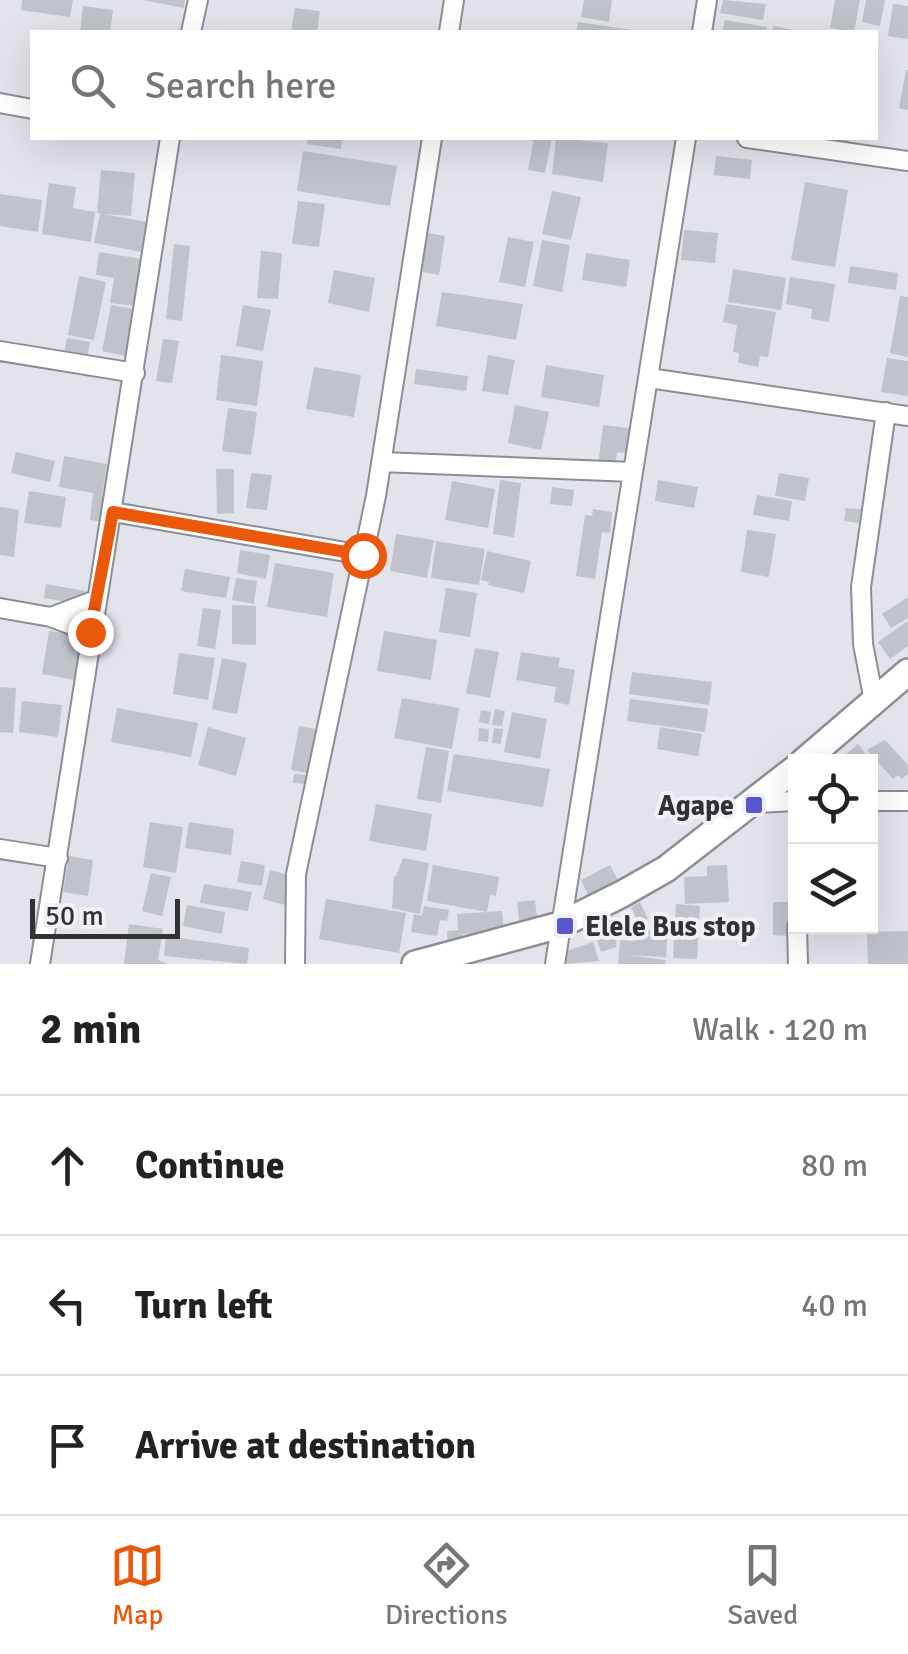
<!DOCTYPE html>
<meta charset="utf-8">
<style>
:root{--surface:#fff;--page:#f6f6f6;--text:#222;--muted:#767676;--line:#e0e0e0;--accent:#ea580c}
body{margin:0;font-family:Signika,sans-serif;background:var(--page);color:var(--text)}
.controls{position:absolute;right:30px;bottom:30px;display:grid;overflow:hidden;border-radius:0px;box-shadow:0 10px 40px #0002}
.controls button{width:90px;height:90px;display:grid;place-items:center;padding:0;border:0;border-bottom:2px solid var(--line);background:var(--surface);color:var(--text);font:50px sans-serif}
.scale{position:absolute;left:30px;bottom:25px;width:150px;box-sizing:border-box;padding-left:10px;border:5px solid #323235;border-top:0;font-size:28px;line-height:35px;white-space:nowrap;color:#323235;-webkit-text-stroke:8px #eff0f8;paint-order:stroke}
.stop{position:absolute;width:30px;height:30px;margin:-22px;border:8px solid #ea580c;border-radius:50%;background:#fff}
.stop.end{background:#ea580c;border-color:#fff;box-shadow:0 2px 10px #0008}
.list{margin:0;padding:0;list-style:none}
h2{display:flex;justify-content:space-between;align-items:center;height:130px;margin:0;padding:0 40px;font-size:42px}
h2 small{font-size:32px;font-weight:400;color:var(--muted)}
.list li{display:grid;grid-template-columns:65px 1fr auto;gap:30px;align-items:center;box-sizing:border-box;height:140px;padding:0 40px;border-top:2px solid var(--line)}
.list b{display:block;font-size:38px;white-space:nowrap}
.list em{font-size:32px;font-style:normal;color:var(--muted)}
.icon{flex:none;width:55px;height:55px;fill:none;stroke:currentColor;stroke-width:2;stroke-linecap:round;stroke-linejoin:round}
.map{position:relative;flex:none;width:908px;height:964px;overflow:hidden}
.search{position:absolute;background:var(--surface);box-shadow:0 10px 40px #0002;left:30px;right:30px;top:30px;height:110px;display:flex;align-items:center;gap:25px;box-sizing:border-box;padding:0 35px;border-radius:0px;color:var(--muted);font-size:38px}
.sheet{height:550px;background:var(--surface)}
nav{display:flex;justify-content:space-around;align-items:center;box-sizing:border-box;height:140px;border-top:2px solid var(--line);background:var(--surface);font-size:28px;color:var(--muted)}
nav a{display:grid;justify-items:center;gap:5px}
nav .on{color:var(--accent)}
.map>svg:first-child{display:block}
.building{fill:#c1c3cb}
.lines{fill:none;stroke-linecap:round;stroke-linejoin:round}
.street-casing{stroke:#8c8d95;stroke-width:22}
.secondary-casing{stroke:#8c8d95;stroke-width:30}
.street{stroke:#fff;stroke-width:18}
.secondary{stroke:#fff;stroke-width:25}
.route{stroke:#ea580c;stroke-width:12}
.poi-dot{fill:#5758cf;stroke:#eff0f8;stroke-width:4}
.labels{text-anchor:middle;stroke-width:8;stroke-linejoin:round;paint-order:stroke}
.poi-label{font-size:28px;font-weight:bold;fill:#323235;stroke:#eff0f8;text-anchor:end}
</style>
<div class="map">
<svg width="908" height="964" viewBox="0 0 908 964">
<rect width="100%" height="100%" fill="#e2e3eb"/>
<path class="building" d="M22,0H73L70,17L21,10Z
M143,0H185L184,8Z
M584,0H612L609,22L581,17Z
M723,0L766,4L763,20L720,13Z
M835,0H860L854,32L830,28Z
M866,0H885L880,26L862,22Z
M893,4L908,6V39L888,36Z
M83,6L113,10L110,32H80Z
M295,8L320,11L317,32H291Z
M725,20L767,27L766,32H722Z
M578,22L632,30L631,32H576Z
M773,26L800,31L799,32H772Z
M906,70H908V110L899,108Z
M308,138H342L341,149L307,144Z
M534,138H552L545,173L528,170Z
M556,138L608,143L603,182L552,174Z
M809,138H849L848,146L809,141Z
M303,151L397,166L390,206L297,191Z
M716,156L752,160L750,179L714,175Z
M101,170L135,173L131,216L104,214L147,222L141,252L94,243L100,213H97Z
M805,182L848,190L835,267L791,260Z
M49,183L76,187L73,208L95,212L91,242L42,234Z
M552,191L581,197L571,240L542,234Z
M0,194L42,200L38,232L0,226Z
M298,201L325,204L319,247L292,244Z
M684,230L718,233L715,263L681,260Z
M428,233L445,236L439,275L422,272Z
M508,237L534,242L525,287L499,282Z
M542,240L570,245L562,292L533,286Z
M174,244L190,246L182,321L166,319Z
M261,251L282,253L278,299L257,298Z
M99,252L142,259L135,306L110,303L114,278L96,275Z
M586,253L630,260L626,287L582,280Z
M850,266L898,273L896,290L848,283Z
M733,269L786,278L781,310L728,302Z
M334,270L375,278L369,312L328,303Z
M79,276L106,282L94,340L68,335Z
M790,277L835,284L829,322L811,319L812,309L786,304Z
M442,292L523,304L516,340L436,326Z
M900,296L908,297V357L890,353Z
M726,304L776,312L768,357L760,356L758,367L738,363L739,353L733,352L737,325L723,322Z
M111,305L139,310L130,357L102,351Z
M243,305L271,310L263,351L236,346Z
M67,338L90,342L87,359L64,355Z
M163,339L179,341L172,383L156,381Z
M221,355L263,361L257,406L216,400Z
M488,355L515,360L508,395L482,391Z
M887,358L908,361V396L881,392Z
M546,365L604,375L599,407L541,397Z
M314,367L361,375L354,417L306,409Z
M416,369L468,376L466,391L414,384Z
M515,405L549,412L541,450L508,443Z
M228,408L257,412L251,455L222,451Z
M603,425L629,428L626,453L617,452L615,467L598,465Z
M16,452L55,461L50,482L11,473Z
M64,456L107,464L102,496L110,497L106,522L90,520L93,493L59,487Z
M216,469H234V513L217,514Z
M251,473L272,475L267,510L246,508Z
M779,473L809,478L805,501L775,496Z
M500,480L521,483L514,537L493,534Z
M658,480L698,487L694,508L655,501Z
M452,481L495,489L488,528L445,520Z
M552,487L574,490L572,506L550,504Z
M29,491L66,497L61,528L24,523Z
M757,495L792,501L789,521L753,515Z
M0,507L19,510L14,557L0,555Z
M846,508L861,509L859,523L844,521Z
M593,509L612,512L610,533L602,532L595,579L576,576L585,515L592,516Z
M747,530L776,534L769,577L741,572Z
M396,534L434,540L427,578L390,571Z
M436,541L485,549L479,585L431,578Z
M240,550L270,555L266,579L237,573Z
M487,551L531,561L524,593L488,585L489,582L481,580Z
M275,563L334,573L327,617L267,607Z
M185,569L230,577L226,598L181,591Z
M236,578L257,581L254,604L232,600Z
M46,584L91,592L80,604L44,598Z
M446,588L477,593L470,637L439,632Z
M908,597V618L891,628L882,614Z
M232,605L256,606V645L232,644Z
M203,608L221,610L215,649L197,646Z
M908,621V646L890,659L878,642Z
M49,631L73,634L81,653L76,680L42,674Z
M384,631L437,640L431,680L377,671Z
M475,648L499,652L490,698L466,693Z
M521,652L560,658L558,667L575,670L569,705L554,702L556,687L516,680Z
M179,653L215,658L208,700L173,694Z
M222,658L247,663L237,714L212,709Z
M632,672L712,682L709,705L629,694Z
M0,687L16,688L13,733L0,732Z
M402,698L459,708L452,749L394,738Z
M630,699L708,709L705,732L627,721Z
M22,701L62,705L58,737L19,732Z
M117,708L198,723L191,757L111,742Z
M495,709L505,711L502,726L492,725Z
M481,710L491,712L489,724L479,722Z
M512,712L547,719L540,759L504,752Z
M299,726L316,729L308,773L291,770Z
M208,727L246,738L236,776L198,765Z
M660,727L702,734L698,756L657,749Z
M479,728L489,729L488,742L478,741Z
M494,728L503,729L501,744L492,743Z
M885,740L908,765V774L902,779L898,775L893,779L867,750Z
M858,744L872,762H837Z
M426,747L449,751L441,803L417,799Z
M454,754L550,769L543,807L447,791Z
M294,774L306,775L305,784L293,783Z
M376,804L432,814L426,851L369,841Z
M150,822L183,827L176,873L143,867Z
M189,822L234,829L231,855L185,848Z
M69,856L93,860L88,896L63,892Z
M403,858L429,863L420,914L392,908L394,876H396Z
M241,861L265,865L262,886L237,882Z
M433,865L499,877L496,896L490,895L487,912L427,901Z
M610,865L618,880L588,895L581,880Z
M727,865L729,902L685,904L684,877L707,876V866Z
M270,870L288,875L284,892L288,893L285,905L263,899Z
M151,873L171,877L162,916L142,911Z
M204,884L252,892L248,911L200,903Z
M326,899L406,913L399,953L319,939Z
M535,900L537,918L519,920L517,902Z
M640,902L648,919L639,924L631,907Z
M773,902H789L788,936L773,935Z
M676,904L700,906L697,959L673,958Z
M187,905L225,912L222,934L183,926Z
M424,906L449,910L447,921L440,920L437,936L411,932L414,914L422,916Z
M502,911L504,932L462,934L463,947L448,948L447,931L458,930L457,914Z
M620,922L625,934L617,937L616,947L601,952L594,931Z
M129,924L163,929L158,960L167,964H124Z
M654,925L668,926L666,957L625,955L666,960L665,964H618L620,940L635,941Z
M908,931V964H868L867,932Z
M166,936L249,948L247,964L164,956Z
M593,942L599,961L564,964L561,953Z"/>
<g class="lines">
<g class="street-casing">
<path id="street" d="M191,32L198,0
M449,32L454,0
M702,32L707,0
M0,103L32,109
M747,138L908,161
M0,351L135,373
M649,378L908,416
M381,462L633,472
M113,512L363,555
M0,608L51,617L90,632
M51,617L96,600
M874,701L863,644L861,587L886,412
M870,801H908
M754,803L796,801
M0,849L58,858
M797,926L798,964
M40,964L170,138
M295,964L296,874L376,496L432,138
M555,964L686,138"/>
</g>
<g class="secondary-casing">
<path id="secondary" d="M803,762L908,672
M415,964L560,925L622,894L666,869L796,768"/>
</g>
<use href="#street" class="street"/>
<use href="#secondary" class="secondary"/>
</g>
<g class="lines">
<path class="route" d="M90,632L113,512L363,555"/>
</g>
<g class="poi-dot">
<rect x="744" y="795" width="20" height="20" rx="5"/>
<rect x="555" y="916" width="20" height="20" rx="5"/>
</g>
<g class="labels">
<g class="poi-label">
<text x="734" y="815">Agape</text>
<text x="585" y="936" text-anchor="start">Elele Bus stop</text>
</g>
</g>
</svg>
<div class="controls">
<button><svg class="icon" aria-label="locate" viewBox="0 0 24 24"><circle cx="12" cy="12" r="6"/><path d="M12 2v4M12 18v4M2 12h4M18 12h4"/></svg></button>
<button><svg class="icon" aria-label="layers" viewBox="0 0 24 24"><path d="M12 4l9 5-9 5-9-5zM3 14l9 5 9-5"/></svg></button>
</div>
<div class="scale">50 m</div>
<div class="stop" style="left:363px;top:555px"></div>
<div class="stop end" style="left:90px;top:632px"></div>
<div class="search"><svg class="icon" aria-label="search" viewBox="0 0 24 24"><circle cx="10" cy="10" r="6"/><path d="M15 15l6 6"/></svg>Search here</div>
</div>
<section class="sheet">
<h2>2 min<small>Walk · 120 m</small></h2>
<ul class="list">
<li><svg class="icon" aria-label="ahead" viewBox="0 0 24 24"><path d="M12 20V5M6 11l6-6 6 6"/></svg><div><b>Continue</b></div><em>80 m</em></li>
<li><svg class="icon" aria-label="left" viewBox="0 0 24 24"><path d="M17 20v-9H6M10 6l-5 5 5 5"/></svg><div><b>Turn left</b></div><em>40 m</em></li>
<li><svg class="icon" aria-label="arrive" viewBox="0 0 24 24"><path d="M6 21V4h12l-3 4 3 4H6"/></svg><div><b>Arrive at destination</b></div></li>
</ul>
</section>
<nav>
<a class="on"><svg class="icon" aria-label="map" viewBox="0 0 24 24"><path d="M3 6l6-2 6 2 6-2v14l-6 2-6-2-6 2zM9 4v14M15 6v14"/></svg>Map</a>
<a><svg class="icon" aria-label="directions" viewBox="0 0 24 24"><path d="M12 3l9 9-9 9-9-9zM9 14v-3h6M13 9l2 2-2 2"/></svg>Directions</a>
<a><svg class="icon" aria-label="saved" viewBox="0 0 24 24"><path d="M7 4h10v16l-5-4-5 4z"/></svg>Saved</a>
</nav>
